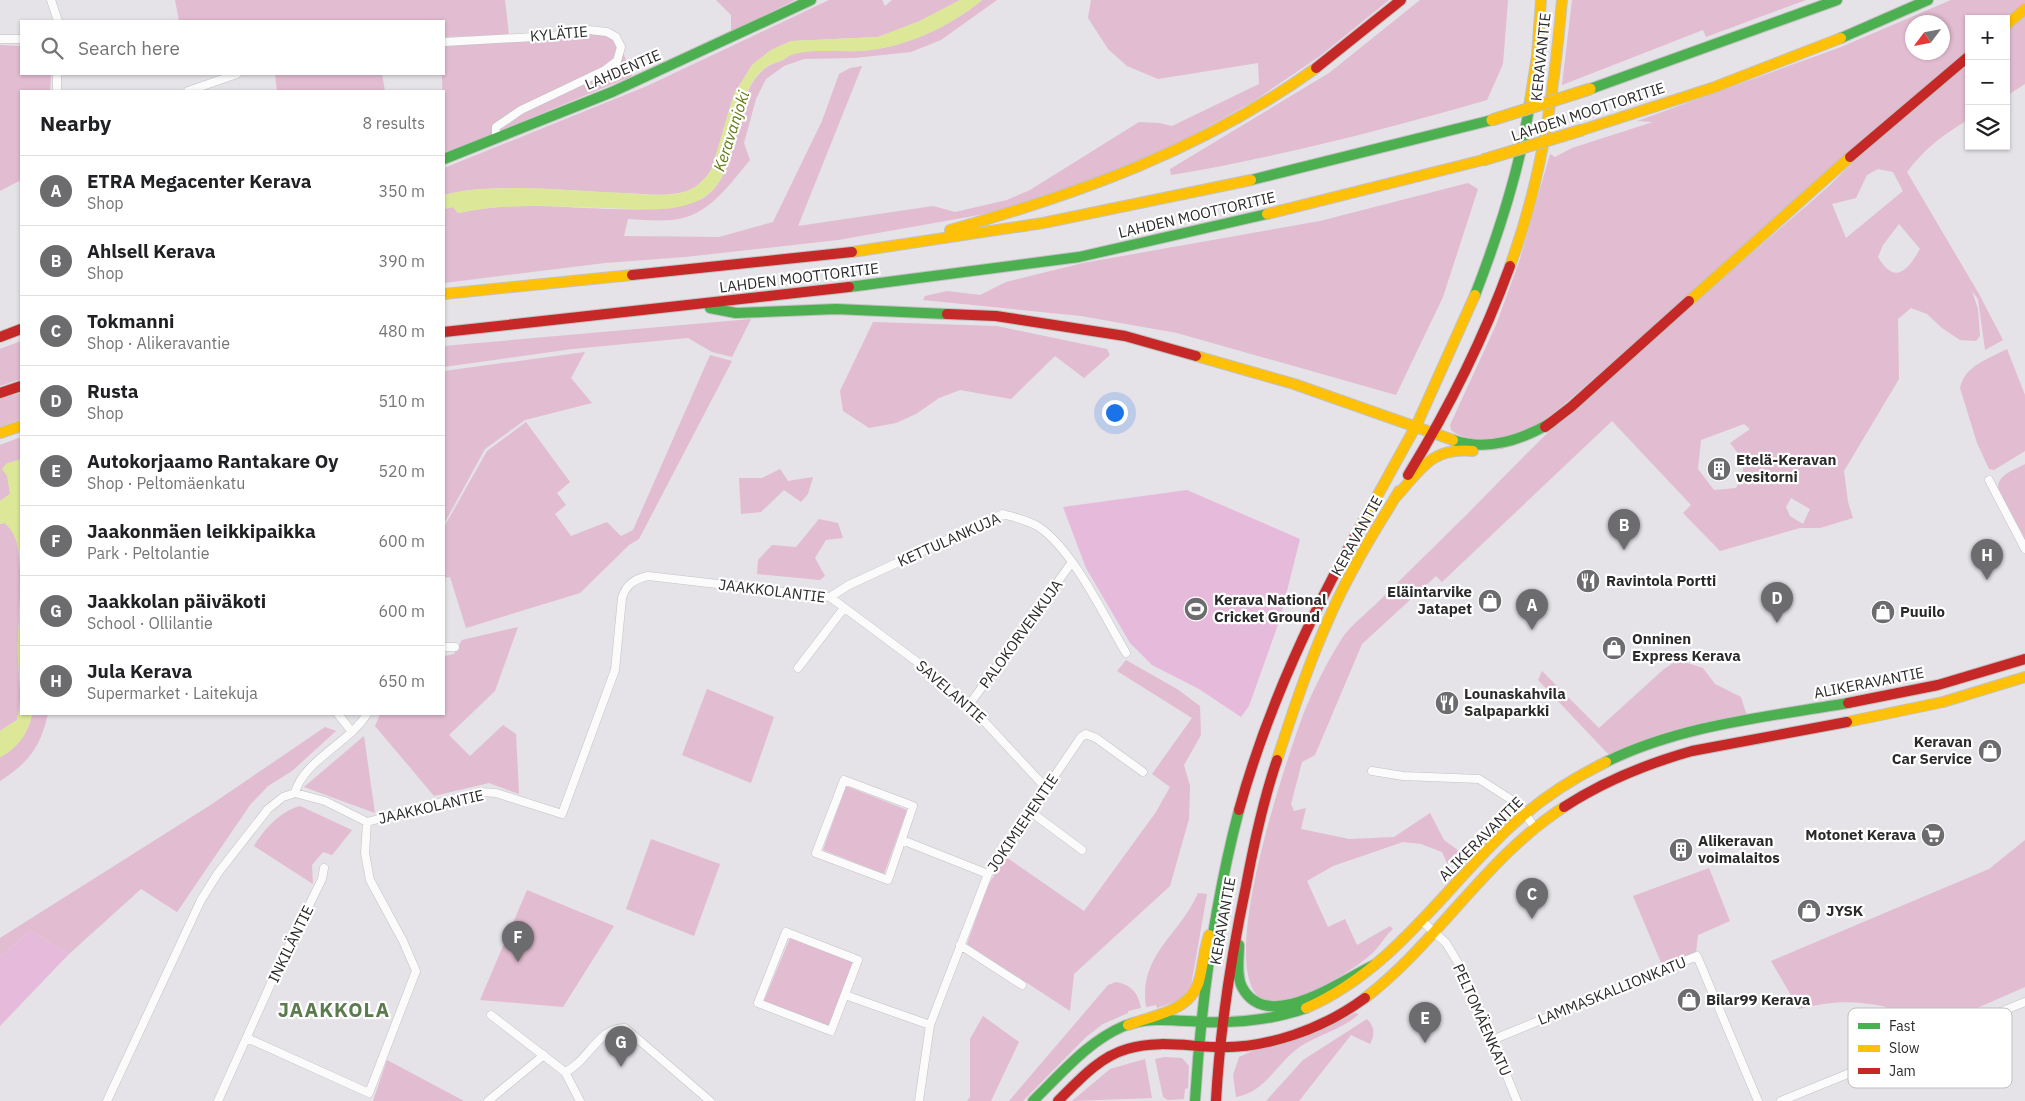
<!DOCTYPE html>
<meta charset="utf-8">
<style>
:root{--surface:#fff;--page:#f2f2f2;--text:#202124;--muted:#757577;--line:#e0e0e0;--accent:#6c6b6d}
body{margin:0;font-family:"IBM Plex Sans",sans-serif;background:var(--page);color:var(--text)}
.controls{position:absolute;right:15px;top:15px;display:grid;overflow:hidden;border-radius:0px;box-shadow:0 1px 4px #0004}
.controls button{width:45px;height:45px;display:grid;place-items:center;padding:0;border:0;border-bottom:1px solid var(--line);background:var(--surface);color:var(--text);font:25px sans-serif}
.compass{position:absolute;left:1905px;top:15px;width:45px;height:45px;border-radius:50%;background:var(--surface);box-shadow:0 1px 4px #0004;rotate:238deg}
.you{position:absolute;left:1114px;top:412px;width:18px;height:18px;margin:-12px;border:4px solid #fff;border-radius:50%;background:#1a73e8;box-shadow:0 0 0 8px #1a73e833}
.badge{display:grid;place-items:center;width:32px;height:32px;border-radius:50%;background:var(--accent);color:#fff;font-size:16px;font-weight:700}
.pin{position:absolute;translate:-50% -41px;filter:drop-shadow(0 1px 2px #0008)}
.pin::after{content:'';position:absolute;top:26px;width:18px;height:15px;background:inherit;clip-path:polygon(0 0,100% 0,50% 100%)}
.list{margin:0;padding:0;list-style:none}
h2{display:flex;justify-content:space-between;align-items:center;height:65px;margin:0;padding:0 20px;font-size:21px}
h2 small{font-size:16px;font-weight:400;color:var(--muted)}
.list li{display:grid;grid-template-columns:32px 1fr auto;gap:15px;align-items:center;box-sizing:border-box;height:70px;padding:0 20px;border-top:1px solid var(--line)}
.list b{display:block;font-size:19px;white-space:nowrap}
.list p{margin:0;font-size:16px;white-space:nowrap;color:var(--muted)}
.list em{font-size:16px;font-style:normal;color:var(--muted)}
.icon{flex:none;width:28px;height:28px;fill:none;stroke:currentColor;stroke-width:2;stroke-linecap:round;stroke-linejoin:round}
.map{position:relative;flex:none;width:2025px;height:1101px;overflow:hidden}
.search{position:absolute;background:var(--surface);box-shadow:0 1px 4px #0004;left:20px;top:20px;width:425px;height:55px;display:flex;align-items:center;gap:12px;box-sizing:border-box;padding:0 18px;border-radius:0px;color:var(--muted);font-size:19px}
.panel{position:absolute;background:var(--surface);box-shadow:0 1px 4px #0004;left:20px;top:90px;width:425px;height:625px;border-radius:0px}
.map>svg:first-child{display:block}
.green{fill:#e2bcd0;fill-rule:evenodd}
.pitch{fill:#e6bada}
.water{fill:#dce898}
.lines{fill:none;stroke-linecap:round;stroke-linejoin:round}
.street-casing{stroke:#c2c2c2;stroke-width:9}
.fast-casing{stroke:#c2c2c2;stroke-width:12}
.slow-casing{stroke:#c2c2c2;stroke-width:12}
.jam-casing{stroke:#c2c2c2;stroke-width:12}
.street{stroke:#fbfbfc;stroke-width:8}
.fast{stroke:#4caf50;stroke-width:10}
.slow{stroke:#ffc107;stroke-width:10}
.jam{stroke:#c62828;stroke-width:10}
.slow-bridge-casing{stroke:#bfbec0;stroke-width:13;stroke-linecap:butt}
.slow-bridge{stroke:#ffc107;stroke-width:11}
.labels{text-anchor:middle;stroke-width:4.5;stroke-linejoin:round;paint-order:stroke}
.street-label{font-size:15px;fill:#2b2b2b;stroke:#fff}
.poi-label{font-size:15px;font-weight:bold;fill:#2b2b2b;stroke:#fff;text-anchor:start}
.water-label{font-size:16px;font-style:italic;fill:#647c13;stroke:#fff}
.district-label{font-size:20px;font-weight:bold;letter-spacing:1px;fill:#5b7a4d;stroke:#fff}
.key{fill:#fff;stroke:#bfbfbf;stroke-width:1}
.key-label{font-size:14px;fill:#2b2b2b}
</style>
<div class="map">
<svg width="2025" height="1101" viewBox="0 0 2025 1101">
<rect width="100%" height="100%" fill="#e5e2e8"/>
<path class="green" d="M175,0H505L509,35L444,37V21H179Z
M716,0H795L731,32V15Z
M829,0H882L885,6L892,0H960L920,21L878,37L791,41L771,50L752,65L734,94L712,168C707,177 698,187 687,191C669,197 645,194 626,193C571,192 497,181 444,195V168L647,86Z
M982,0H997L941,40L911,52L854,58L804,59L784,66L766,79L756,99L744,143L750,160C729,185 708,217 672,220C658,221 643,220 628,219L624,236L719,237L773,222L822,121L839,74L850,68L862,66L798,226L933,206L955,212L1007,200L1030,190L1139,122L1159,123L1172,126L1259,84L1258,63L1158,79L1127,66L1108,49L1088,18L1091,0H1389L1320,56L1254,101L1184,140L1107,177L996,212L838,240L685,257L605,263L444,283V209L453,207L458,213C484,207 510,206 537,206C578,206 672,218 705,197C744,171 729,92 767,67C771,64 776,63 781,61C785,59 789,55 794,54C814,48 838,52 858,51C902,49 948,28 982,0Z
M1420,0H1508L1503,64L1487,100C1383,130 1278,157 1171,175L1170,169L1329,73Z
M1572,0H1806L1706,37L1703,30L1562,85Z
M1951,0H2025V3L2006,19H1969V50L1591,381C1557,410 1528,442 1480,439C1470,438 1458,437 1451,430L1450,425L1496,325L1520,259L1550,154L1555,157L1572,148L1653,122L1637,121L1841,47ZM1912,22H1942V52H1912Z
M2025,13V84L2006,96V29Z
M607,32L621,47L632,76L444,154L442,74H444V42Z
M0,45L21,46V74H51L50,91H21V180L0,191Z
M1969,60V119C1944,134 1924,149 1907,172L1979,294L2003,340L1985,350L1978,299L1964,281L1972,291L1978,309L1980,336L1976,341L1960,340L1942,328L1927,314L1911,308L1898,319L1899,379L1844,471L1848,502L1853,518L1820,528H1800L1720,551L1683,513L1691,505L1612,421L1442,582L1436,576L1362,644L1315,755L1302,762L1291,804L1294,811L1306,808L1301,829L1349,839L1394,837L1430,813L1444,840L1459,851L1448,865L1442,852L1421,844L1403,842L1333,866L1307,881L1328,927L1345,919L1357,945L1390,926L1393,929C1386,935 1384,940 1378,947C1364,966 1290,1009 1267,1002C1209,983 1288,756 1303,715C1312,692 1331,654 1345,634C1355,622 1369,611 1380,600C1404,576 1429,552 1453,528C1488,494 1521,458 1556,425C1645,343 1739,265 1830,185L1864,151ZM1878,169L1893,172L1903,191L1846,238L1832,204L1856,198L1867,175ZM1899,224L1920,249C1908,270 1895,286 1878,257L1883,245ZM1744,424L1750,429L1730,443C1745,461 1747,468 1736,488L1714,490L1698,469L1701,440ZM1791,498L1810,509L1803,524L1790,516L1786,507Z
M275,74H382L385,91H277Z
M1468,183L1478,189L1443,297L1396,395L1177,333L1081,316L923,300L925,296L947,291L980,295L1006,282L1083,263L1320,221Z
M751,319L732,357L712,352L688,338L572,349L444,367V346Z
M873,322L997,326L1107,349L1110,355L1084,378L1055,356L1011,399L960,390L939,398L916,414L896,423L869,428L843,411L840,391Z
M21,341V379L0,386V349Z
M2007,349L2025,395V451L1994,470L1989,469L1977,443L1960,388C1965,365 1989,359 2007,349Z
M585,352L571,378L592,403L525,420L485,449L444,524V371Z
M710,355L732,361L639,539L629,545L580,593L466,628L450,577L444,578V527L487,451L526,422L570,482L557,493L566,505L555,514L571,536L607,522L621,536L633,530Z
M21,393V419L0,427V399Z
M21,437V459L6,464L10,494L0,501V445Z
M2025,464V541L1999,493C1994,476 2012,471 2025,464Z
M780,469L788,481L813,477L808,494L801,502L784,490L761,512L741,514L739,478H762Z
M819,519L838,523L843,538L826,540L815,558L825,576L820,580L757,574L758,560L772,545L796,547Z
M5,523C10,528 16,534 17,542C24,580 17,618 18,656C18,682 23,692 17,720L0,731V524Z
M518,627L495,691L449,735L470,756L503,725L516,734L519,794L489,783L434,796L375,726L380,714H444V656L454,654L462,640Z
M1126,660L1177,689L1200,706L1201,735L1184,765L1190,786L1189,819L1170,886L1074,974L1070,1011L967,944L988,885L1006,857L1084,911L1156,812L1170,787L1152,774L1192,718L1117,671Z
M1678,660L1703,668L1715,684L1741,697L1747,716L1609,755L1538,680L1542,671L1599,728L1664,669Z
M707,689L774,717L751,783L682,755Z
M32,714H48C40,748 29,762 0,781V757C17,749 29,732 32,714Z
M325,727L336,731L292,771L268,786L250,805L177,912L141,889L69,954L30,930L0,957V938L209,806Z
M364,736L375,813L304,787Z
M846,786L907,810L884,874L823,850Z
M300,806L352,830L332,855L323,852L312,865L313,884L254,846C264,829 281,811 300,806Z
M651,839L720,864L694,936L626,909Z
M2025,840V987L1900,1042L1886,1007C1853,1000 1831,1001 1799,1009L1771,961L1989,869Z
M1709,868L1730,921L1698,935L1696,952L1662,965L1633,896Z
M527,890L614,926L563,1007L480,1000Z
M1198,893L1207,894L1191,986L1180,1000L1157,1008L1156,1005L1146,1007C1138,955 1180,935 1198,893Z
M790,938L853,962L828,1027L764,1001Z
M1116,982C1131,985 1138,992 1141,1008L1128,1011V1013L1103,1024L1086,1037L1023,1101H1009L1108,985Z
M1355,1013L1359,1014C1343,1029 1320,1034 1301,1046C1277,1062 1266,1092 1236,1097L1233,1075L1239,1057L1257,1049L1317,1032Z
M983,1016L1019,1042L991,1101H967L970,1097V1039Z
M1367,1019C1375,1027 1375,1035 1370,1044L1351,1035L1299,1101H1266L1303,1060Z
M1165,1057L1182,1058L1189,1066L1188,1088L1185,1089L1184,1099L1168,1100L1163,1097L1155,1059Z
M1145,1059L1152,1098L1072,1101L1110,1069Z
M387,1060L464,1101H373Z"/>
<path class="pitch" d="M1187,490L1300,539L1280,619L1249,706L1241,717L1199,689L1152,665L1130,643L1086,568L1063,507Z
M30,930L69,954L0,1026V957Z"/>
<path class="water" d="M960,0H982C948,28 902,49 858,51C839,52 812,49 794,54C789,55 785,59 780,61C776,63 770,64 766,67C727,94 746,174 701,199C671,215 634,208 601,208C553,206 505,203 458,213L453,207L444,209V195C493,182 570,191 623,193C643,194 668,198 687,191C698,187 707,178 712,168L734,94L752,65L771,50L791,41L878,37L920,21Z
M21,459V685C20,676 18,667 18,658C15,621 34,550 5,523L0,524V501L10,494L7,476L2,469L6,464Z
M21,700V714H32C29,732 17,749 0,757V731L17,720Z"/>
<g class="lines">
<g class="street-casing">
<path id="street" d="M51,0L58,21
M0,39H21
M444,42L552,36L589,30L607,32L616,37L621,47L617,61L605,70L521,110L496,127V138
M57,91V74
M188,91L237,74
M1989,480L2025,549
M830,597L849,585L1003,514C1016,518 1028,520 1039,527C1074,551 1104,616 1126,653
M444,647H455
M798,668L844,608
M969,705L1072,562
M338,714L352,732
M1372,771L1403,776L1479,779L1518,804L1536,829
M844,780L913,806L888,880L816,853Z
M295,793C302,762 350,742 367,714
M1031,812L1082,850
M902,840L988,874
M1422,921L1446,943L1466,976L1517,1101
M786,932L858,960L831,1031L758,1003Z
M960,945L1022,985
M845,995L930,1025
M491,1015L565,1072L580,1101
M247,1038L369,1093L416,971L403,941L370,880L365,853L367,822
M1492,1040L1697,956L1758,1101
M565,1072C588,1062 598,1027 625,1028L710,1101
M107,1101L201,900L218,873L268,809L283,797L295,793L325,801L367,822L480,792L496,793L562,814L615,670L622,598C626,585 634,579 648,576L830,597L924,667L969,705L1046,788
M218,1101L277,970L322,879L324,868
M488,1101L544,1055
M919,1101L930,1025L988,874L1081,737L1086,734L1096,738L1143,772
M1781,1101L2025,1002"/>
</g>
<g class="fast-casing">
<path id="fast" d="M1841,38L1928,0
M1590,89L1837,0
M444,159L612,92L811,0
M1251,180L1492,120
M849,287L1079,257L1267,214
M1475,295C1499,233 1521,167 1530,101
M710,308L736,313L836,309L947,314
M1453,440C1488,452 1522,440 1552,422
M1606,762C1681,725 1767,717 1848,703
M1239,945C1239,958 1236,975 1242,987C1267,1035 1342,980 1374,965
M1033,1101C1061,1074 1088,1041 1124,1026C1150,1016 1178,1021 1204,1022C1239,1023 1273,1020 1306,1008
M1195,1101C1201,1003 1214,905 1239,810"/>
</g>
<g class="slow-casing">
<path id="slow" d="M2006,25L2025,9
M1530,101L1537,56L1541,0
M1582,130L1712,88L1841,38
M1267,214L1483,160
M950,230C1082,193 1203,149 1316,68
M852,252L1043,223L1251,180
M1510,266C1542,179 1554,92 1562,0
M444,294L632,275
M1689,301L1850,157
M1196,356L1294,384L1453,440
M0,433L21,426
M1395,498C1421,470 1430,447 1473,451
M1359,529L1417,424L1475,295
M1847,722L1943,702L2025,677
M1277,760C1298,695 1322,624 1356,564C1369,539 1385,515 1399,491
M1365,998C1438,942 1486,857 1564,807
M1306,1008C1390,972 1442,892 1506,831C1536,802 1569,780 1606,762
M1128,1025C1153,1015 1190,1012 1199,981C1203,966 1204,950 1209,935"/>
</g>
<g class="jam-casing">
<path id="jam" d="M1316,68L1401,0
M1850,157L1969,56
M632,275L852,252
M947,314L996,316L1125,336L1196,356
M444,332L849,287
M0,337L21,329
M0,393L21,386
M1545,427L1571,407L1689,301
M1408,475C1449,408 1483,340 1510,266
M1848,703L1938,685L2025,659
M1564,807C1604,781 1646,764 1692,751L1847,722
M1239,810C1266,712 1309,618 1359,529
M1058,1101C1078,1081 1099,1057 1127,1049C1156,1040 1186,1046 1215,1047C1267,1049 1323,1029 1365,998
M1216,1101C1220,1028 1231,957 1246,886C1254,843 1263,801 1277,760"/>
</g>
<use href="#street" class="street"/>
<use href="#fast" class="fast"/>
<use href="#slow" class="slow"/>
<use href="#jam" class="jam"/>
<g class="slow-bridge-casing">
<path id="slow-bridge" d="M1492,120L1590,89
M1483,160L1582,130"/>
</g>
<use href="#slow-bridge" class="slow-bridge"/>
</g>
<defs>
<g id="building-disc" transform="scale(1.25)"><circle r="9.5" fill="#6c6b6d" stroke="#fff"/><path d="M-4-6H4V6H1V3H-1V6H-4ZM-2.5-4.3h1.7v1.8h-1.7ZM.8-4.3h1.7v1.8H.8ZM-2.5-1h1.7V.8h-1.7ZM.8-1h1.7V.8H.8Z" fill="#fff"/></g>
<g id="restaurant-disc" transform="scale(1.25)"><circle r="9.5" fill="#6c6b6d" stroke="#fff"/><path d="M-5-6h1v4h1v-4h1v4h1v-4h1v5L-1.5 .5V6h-2V.5L-5-1ZM5-6V6H3V1.5H1.5Q1.5-4 5-6Z" fill="#fff"/></g>
<g id="shop-disc" transform="scale(1.25)"><circle r="9.5" fill="#6c6b6d" stroke="#fff"/><path d="M-5-2.5h2.3a2.7 3.5 0 0 1 5.4 0H5L5.5 6h-11ZM-1.5-2.5h3a1.5 2.3 0 0 0-3 0Z" fill="#fff"/></g>
<g id="stadium-disc" transform="scale(1.25)"><circle r="9.5" fill="#6c6b6d" stroke="#fff"/><path d="M0-5a6.5 5 0 1 0 0 10a6.5 5 0 1 0 0-10ZM-3.5-1.8h7v3.6h-7Z" fill="#fff"/></g>
<g id="supermarket-disc" transform="scale(1.25)"><circle r="9.5" fill="#6c6b6d" stroke="#fff"/><path d="M-6-5.5h2.5l.6 2H6L4.5 2H-2.5L-4.4-4H-6ZM-1.5 3.2a1.3 1.3 0 1 0 .1 0ZM3 3.2a1.3 1.3 0 1 0 .1 0Z" fill="#fff"/></g>
</defs>
<g fill-rule="evenodd">
<use href="#building-disc" x="1719" y="469"/>
<use href="#restaurant-disc" x="1588" y="581"/>
<use href="#shop-disc" x="1490" y="601"/>
<use href="#stadium-disc" x="1196" y="609"/>
<use href="#shop-disc" x="1883" y="612"/>
<use href="#shop-disc" x="1614" y="648"/>
<use href="#restaurant-disc" x="1447" y="703"/>
<use href="#shop-disc" x="1990" y="751"/>
<use href="#supermarket-disc" x="1933" y="835"/>
<use href="#building-disc" x="1681" y="850"/>
<use href="#shop-disc" x="1809" y="911"/>
<use href="#shop-disc" x="1689" y="1000"/>
</g>
<g class="labels">
<g class="street-label">
<text transform="translate(559 34) rotate(-5)" y="5">KYLÄTIE</text>
<text transform="translate(1541 57) rotate(-84)" y="5">KERAVANTIE</text>
<text transform="translate(623 70) rotate(-23)" y="5">LAHDENTIE</text>
<text transform="translate(1588 112) rotate(-18)" y="5">LAHDEN MOOTTORITIE</text>
<text transform="translate(1197 215) rotate(-13)" y="5">LAHDEN MOOTTORITIE</text>
<text transform="translate(799 278) rotate(-7)" y="5">LAHDEN MOOTTORITIE</text>
<text transform="translate(1357 536) rotate(-61)" y="5">KERAVANTIE</text>
<text transform="translate(949 540) rotate(-24)" y="5">KETTULANKUJA</text>
<text transform="translate(772 591) rotate(7)" y="5">JAAKKOLANTIE</text>
<text transform="translate(1021 634) rotate(-54)" y="5">PALOKORVENKUJA</text>
<text transform="translate(1869 683) rotate(-11)" y="5">ALIKERAVANTIE</text>
<text transform="translate(951 692) rotate(41)" y="5">SAVELANTIE</text>
<text transform="translate(431 807) rotate(-13)" y="5">JAAKKOLANTIE</text>
<text transform="translate(1023 823) rotate(-56)" y="5">JOKIMIEHENTIE</text>
<text transform="translate(1481 839) rotate(-45)" y="5">ALIKERAVANTIE</text>
<text transform="translate(1223 921) rotate(-80)" y="5">KERAVANTIE</text>
<text transform="translate(291 944) rotate(-64)" y="5">INKILÄNTIE</text>
<text transform="translate(1612 991) rotate(-22)" y="5">LAMMASKALLIONKATU</text>
<text transform="translate(1482 1020) rotate(66)" y="5">PELTOMÄENKATU</text>
</g>
<g class="poi-label">
<text x="1736" y="465">Etelä-Keravan<tspan x="1736" dy="17">vesitorni</tspan></text>
<text x="1606" y="586">Ravintola Portti</text>
<text x="1472" y="597" text-anchor="end">Eläintarvike<tspan x="1472" dy="17">Jatapet</tspan></text>
<text x="1214" y="605">Kerava National<tspan x="1214" dy="17">Cricket Ground</tspan></text>
<text x="1900" y="617">Puuilo</text>
<text x="1632" y="644">Onninen<tspan x="1632" dy="17">Express Kerava</tspan></text>
<text x="1464" y="699">Lounaskahvila<tspan x="1464" dy="17">Salpaparkki</tspan></text>
<text x="1972" y="747" text-anchor="end">Keravan<tspan x="1972" dy="17">Car Service</tspan></text>
<text x="1916" y="840" text-anchor="end">Motonet Kerava</text>
<text x="1698" y="846">Alikeravan<tspan x="1698" dy="17">voimalaitos</tspan></text>
<text x="1826" y="916">JYSK</text>
<text x="1706" y="1005">Bilar99 Kerava</text>
</g>
<g class="water-label">
<text transform="translate(731 131) rotate(-72)" y="6">Keravanjoki</text>
</g>
<g class="district-label">
<text x="334" y="1017">JAAKKOLA</text>
</g>
</g>
<rect x="1848" y="1008" width="164" height="80" rx="8" class="key"/>
<rect x="1858" y="1023" width="22" height="6" fill="#4caf50"/>
<rect x="1858" y="1045" width="22" height="7" fill="#ffc107"/>
<rect x="1858" y="1068" width="22" height="6" fill="#c62828"/>
<g class="key-label">
<text x="1889" y="1031">Fast</text>
<text x="1889" y="1053">Slow</text>
<text x="1889" y="1076">Jam</text>
</g>
</svg>
<div class="controls">
<button>+</button>
<button>−</button>
<button><svg class="icon" aria-label="layers" viewBox="0 0 24 24"><path d="M12 4l9 5-9 5-9-5zM3 14l9 5 9-5"/></svg></button>
</div>
<svg class="compass" viewBox="-18 -18 36 36"><path d="M0-13l5 13h-10z" fill="#e53935"/><path d="M0 13l5-13h-10z" fill="#757577"/></svg>
<div class="you"></div>
<div class="pin badge" style="left:1532px;top:630px">A</div>
<div class="pin badge" style="left:1624px;top:550px">B</div>
<div class="pin badge" style="left:1532px;top:919px">C</div>
<div class="pin badge" style="left:1777px;top:623px">D</div>
<div class="pin badge" style="left:1425px;top:1043px">E</div>
<div class="pin badge" style="left:518px;top:962px">F</div>
<div class="pin badge" style="left:621px;top:1067px">G</div>
<div class="pin badge" style="left:1987px;top:580px">H</div>
<div class="search"><svg class="icon" aria-label="search" viewBox="0 0 24 24"><circle cx="10" cy="10" r="6"/><path d="M15 15l6 6"/></svg>Search here</div>
<section class="panel">
<h2>Nearby<small>8 results</small></h2>
<ul class="list">
<li><span class="badge">A</span><div><b>ETRA Megacenter Kerava</b><p>Shop</p></div><em>350 m</em></li>
<li><span class="badge">B</span><div><b>Ahlsell Kerava</b><p>Shop</p></div><em>390 m</em></li>
<li><span class="badge">C</span><div><b>Tokmanni</b><p>Shop · Alikeravantie</p></div><em>480 m</em></li>
<li><span class="badge">D</span><div><b>Rusta</b><p>Shop</p></div><em>510 m</em></li>
<li><span class="badge">E</span><div><b>Autokorjaamo Rantakare Oy</b><p>Shop · Peltomäenkatu</p></div><em>520 m</em></li>
<li><span class="badge">F</span><div><b>Jaakonmäen leikkipaikka</b><p>Park · Peltolantie</p></div><em>600 m</em></li>
<li><span class="badge">G</span><div><b>Jaakkolan päiväkoti</b><p>School · Ollilantie</p></div><em>600 m</em></li>
<li><span class="badge">H</span><div><b>Jula Kerava</b><p>Supermarket · Laitekuja</p></div><em>650 m</em></li>
</ul>
</section>
</div>
